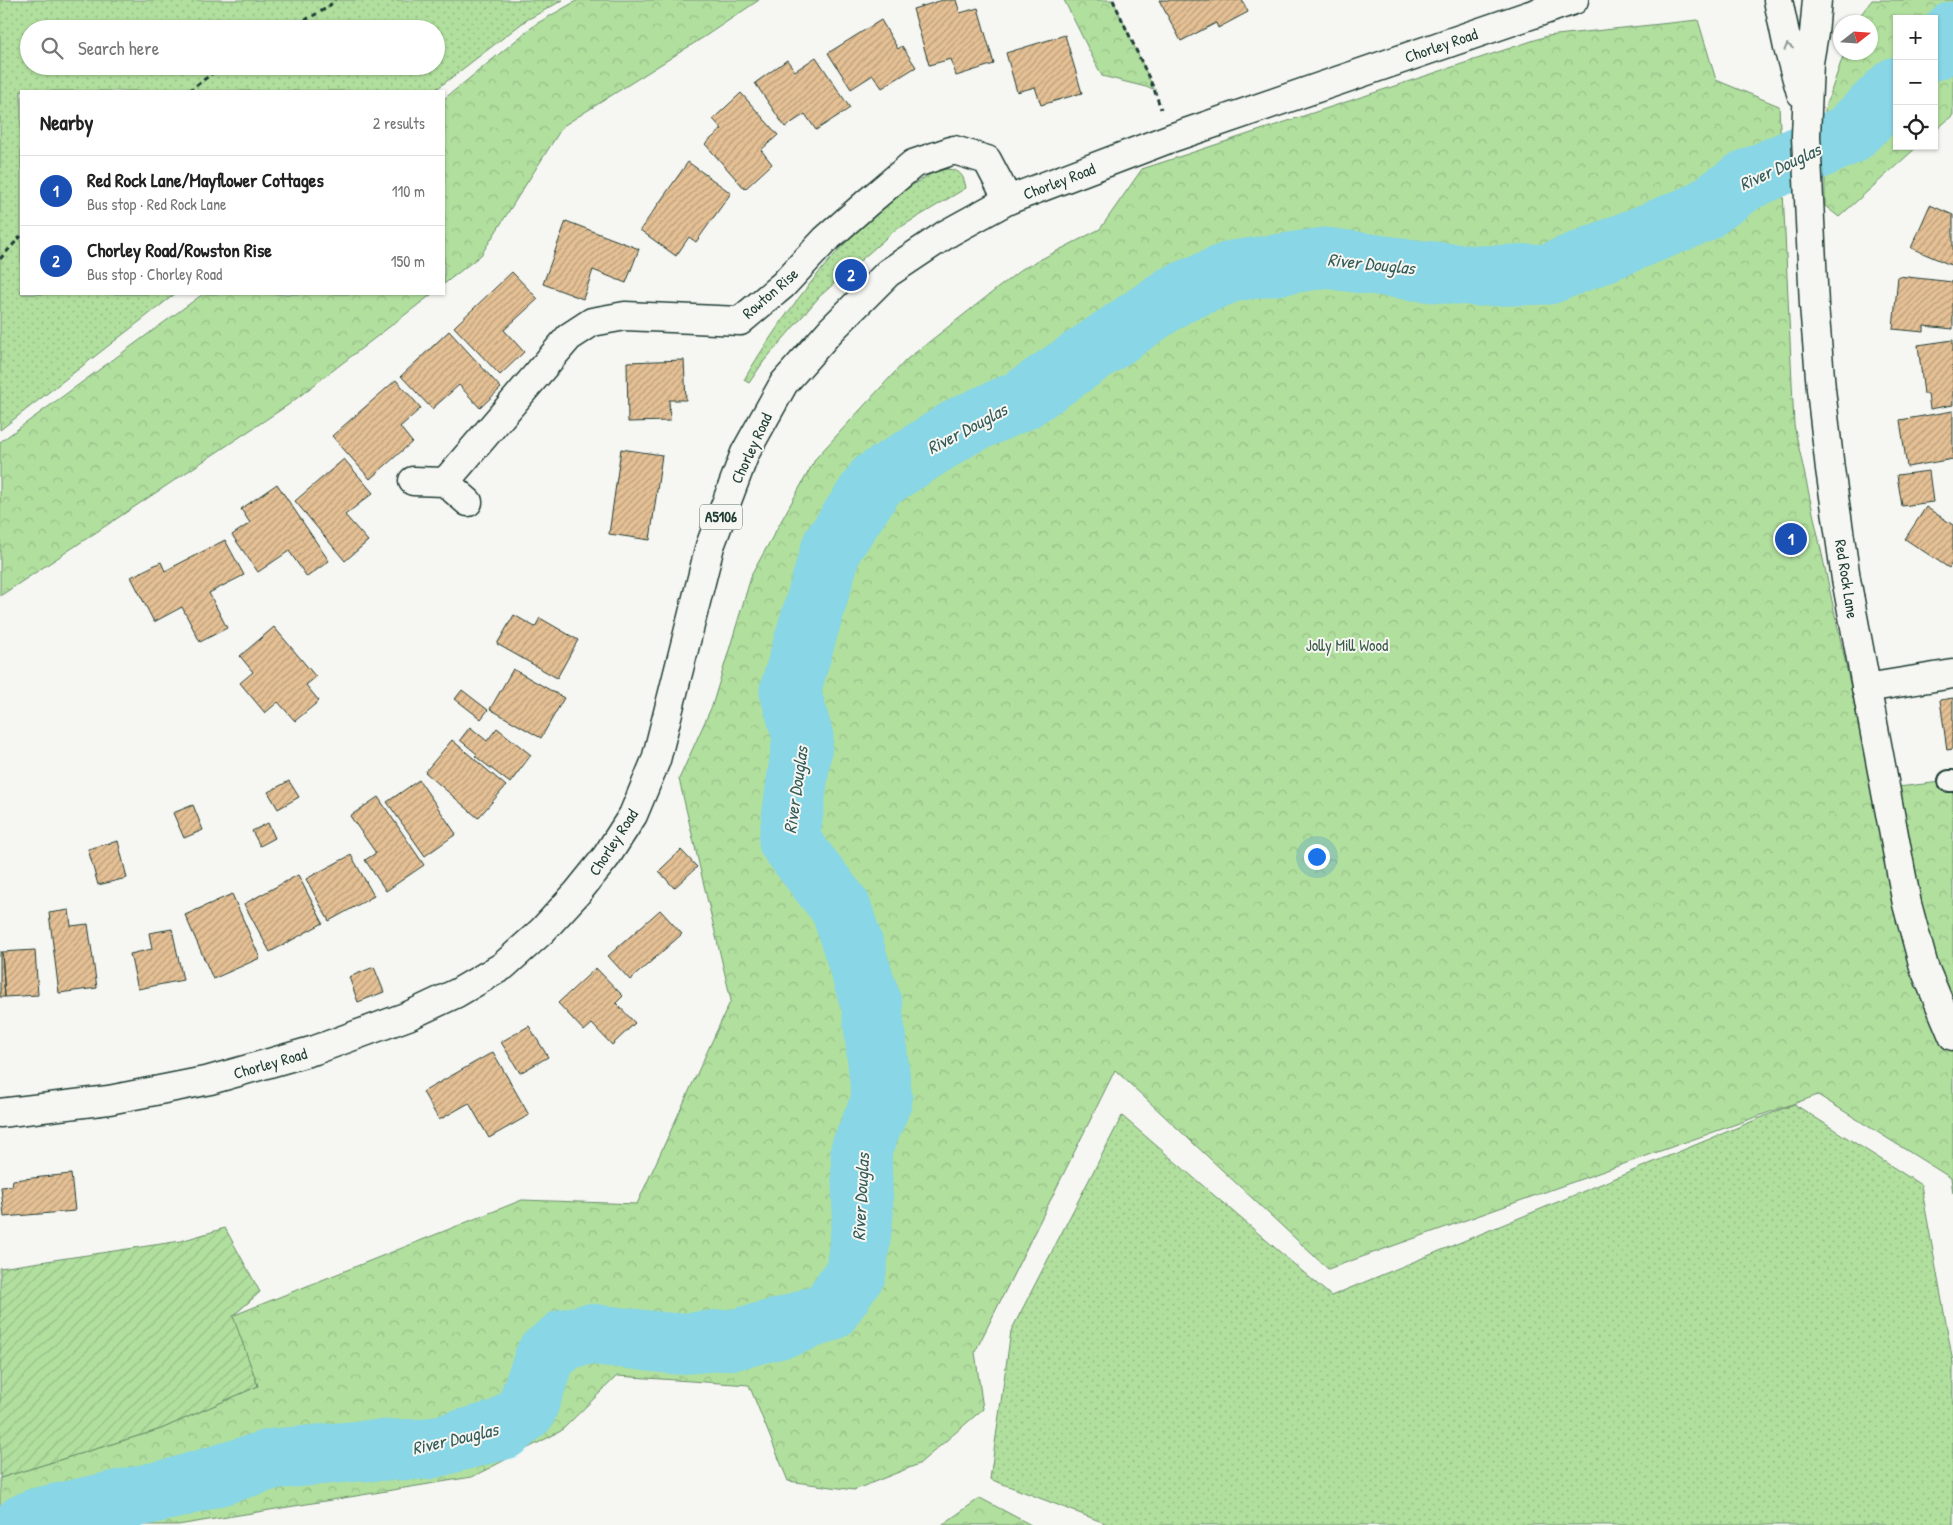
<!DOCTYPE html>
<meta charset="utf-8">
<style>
:root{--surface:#fff;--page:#f6f6f6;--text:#222;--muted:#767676;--line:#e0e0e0;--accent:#c8321e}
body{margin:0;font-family:"Patrick Hand",sans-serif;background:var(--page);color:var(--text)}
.controls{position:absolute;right:15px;top:15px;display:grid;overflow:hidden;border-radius:0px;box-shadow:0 1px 4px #0004}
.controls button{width:45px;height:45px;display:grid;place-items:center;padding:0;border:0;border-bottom:1px solid var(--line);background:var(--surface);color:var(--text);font:25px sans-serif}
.compass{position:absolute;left:1833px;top:15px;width:45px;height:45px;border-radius:50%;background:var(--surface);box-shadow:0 1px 4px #0004;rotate:73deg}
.you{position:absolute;left:1316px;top:856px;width:18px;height:18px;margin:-12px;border:4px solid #fff;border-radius:50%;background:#1a73e8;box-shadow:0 0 0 8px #1a73e833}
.badge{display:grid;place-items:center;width:32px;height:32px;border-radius:50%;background:var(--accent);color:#fff;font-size:16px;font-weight:700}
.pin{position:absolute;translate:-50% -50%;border:2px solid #fff;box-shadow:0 1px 5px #0006}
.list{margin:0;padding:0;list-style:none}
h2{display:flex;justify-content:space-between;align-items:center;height:65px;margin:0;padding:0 20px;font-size:21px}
h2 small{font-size:16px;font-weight:400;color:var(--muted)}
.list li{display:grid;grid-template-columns:32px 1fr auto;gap:15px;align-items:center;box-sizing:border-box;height:70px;padding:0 20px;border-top:1px solid var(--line)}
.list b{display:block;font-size:19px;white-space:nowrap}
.list p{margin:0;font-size:16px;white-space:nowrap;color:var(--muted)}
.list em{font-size:16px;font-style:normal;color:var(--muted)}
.icon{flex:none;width:28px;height:28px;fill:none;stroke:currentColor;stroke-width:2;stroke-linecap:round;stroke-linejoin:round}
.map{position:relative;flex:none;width:1953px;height:1525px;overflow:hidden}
.search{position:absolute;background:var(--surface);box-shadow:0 1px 4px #0004;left:20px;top:20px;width:425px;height:55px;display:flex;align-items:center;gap:12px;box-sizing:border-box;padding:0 18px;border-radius:28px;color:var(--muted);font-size:19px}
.panel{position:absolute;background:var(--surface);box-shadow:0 1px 4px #0004;left:20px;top:90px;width:425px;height:205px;border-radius:0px}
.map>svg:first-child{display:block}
.grass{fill:url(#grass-dots);stroke:#688e69;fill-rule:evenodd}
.forest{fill:url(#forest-crowns);stroke:#688e69}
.garden{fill:url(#garden-furrows);stroke:#688e69}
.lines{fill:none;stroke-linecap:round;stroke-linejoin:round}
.river{stroke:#88d6e6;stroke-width:61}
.building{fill:url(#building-hatch);stroke:#1f3d34}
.lane-casing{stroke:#1f3d34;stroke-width:24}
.street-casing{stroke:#1f3d34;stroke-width:31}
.secondary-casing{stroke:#1f3d34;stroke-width:31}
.primary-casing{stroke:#1f3d34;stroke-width:31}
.path{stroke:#1f3d34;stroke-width:3;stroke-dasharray:5 4;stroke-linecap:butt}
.lane{stroke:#f6f6f2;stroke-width:20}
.street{stroke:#f6f6f2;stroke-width:28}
.secondary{stroke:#f6f6f2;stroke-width:28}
.primary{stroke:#f6f6f2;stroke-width:28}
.oneway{stroke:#8a9a93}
.labels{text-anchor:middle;stroke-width:4;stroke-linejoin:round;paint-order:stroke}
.shield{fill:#f6f6f2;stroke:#60746d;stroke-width:1}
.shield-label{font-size:15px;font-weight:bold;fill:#1f3d34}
.street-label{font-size:16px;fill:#1f3d34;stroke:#f6f6f2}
.park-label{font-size:16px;fill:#3c5d49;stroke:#f6f6f2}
.water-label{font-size:18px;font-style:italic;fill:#345c58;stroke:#f6f6f2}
</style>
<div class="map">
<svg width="1953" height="1525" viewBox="0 0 1953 1525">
<defs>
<pattern id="grass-dots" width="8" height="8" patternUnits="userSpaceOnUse" patternTransform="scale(1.25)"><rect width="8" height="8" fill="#b1df9e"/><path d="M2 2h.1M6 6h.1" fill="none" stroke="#98c089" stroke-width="1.8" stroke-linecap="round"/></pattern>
<pattern id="forest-crowns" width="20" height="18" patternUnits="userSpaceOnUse" patternTransform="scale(1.25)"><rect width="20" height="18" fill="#b1df9e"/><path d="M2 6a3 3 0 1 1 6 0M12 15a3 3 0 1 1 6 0" fill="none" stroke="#98c089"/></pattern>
<pattern id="garden-furrows" width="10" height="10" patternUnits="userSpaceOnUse" patternTransform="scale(1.25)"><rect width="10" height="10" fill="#b1df9e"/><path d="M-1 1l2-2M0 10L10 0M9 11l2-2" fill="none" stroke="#98c089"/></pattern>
<pattern id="building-hatch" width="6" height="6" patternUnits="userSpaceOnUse" patternTransform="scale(1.25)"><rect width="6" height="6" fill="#e5c095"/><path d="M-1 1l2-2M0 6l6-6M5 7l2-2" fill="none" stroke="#b99d7a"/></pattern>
</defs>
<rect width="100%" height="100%" fill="#f6f6f2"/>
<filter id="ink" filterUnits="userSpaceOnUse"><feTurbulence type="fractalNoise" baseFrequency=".02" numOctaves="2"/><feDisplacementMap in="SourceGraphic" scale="10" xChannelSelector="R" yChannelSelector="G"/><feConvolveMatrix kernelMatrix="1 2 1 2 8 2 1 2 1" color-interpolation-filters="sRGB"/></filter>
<g filter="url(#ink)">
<path class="grass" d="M0,0H563L525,21L434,91H21V294H175L0,430ZM29,29H436V66H29Z
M941,169C957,169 963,171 966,188L894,231L820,296L764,361L749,383L744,380C786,307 864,205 941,169Z
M1794,1104L1921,1185L1953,1362V1525H1110L990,1479L1011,1331L1122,1116L1331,1296Z"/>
<path class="forest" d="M578,0H759L704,37L563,126L481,255L444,284V99L536,24Z
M1064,0H1113L1154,89L1102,76Z
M1872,0H1953V115L1934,132V19H1897V146H1918L1839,217L1825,206V109L1844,53L1870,52V22H1855Z
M1698,20L1716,80L1779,106L1794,425L1873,790L1949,781L1953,786V1193L1951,1178L1818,1095L1328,1269L1115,1070L975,1352L983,1409L919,1464L854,1490L788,1481L749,1385L617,1376L561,1431L472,1477L178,1525H0V1478L161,1429L258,1386L232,1316L522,1200L637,1204L731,1000L679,779L712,706L752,574L816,458L906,360L1022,269L1100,229L1142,169L1547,36Z
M203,294H432L288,405L0,596V442Z
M980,1498L1031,1525H942Z"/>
<path class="garden" d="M225,1228L260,1292L233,1316L258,1386L161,1429L0,1478V1268L181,1241Z"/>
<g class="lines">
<path class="river" d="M1934,50L1953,32
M23,1525L38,1518L176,1488L273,1459L360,1451L427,1449L504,1429L526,1410L546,1355L566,1339L589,1334L676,1344L736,1339L789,1326L829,1311L856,1272L863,1214L861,1150L882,1100L872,1006L841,908L789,841L803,737L790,691L832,547L876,481L963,426L1022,400L1174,296L1233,271L1325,258L1414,270L1478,276L1549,274L1700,213L1745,181L1848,135L1897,87"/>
</g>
<path class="building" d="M943,0H956L960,13L978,8L994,64L956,76L951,59L929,65L913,9Z
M1159,0H1242L1248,12L1218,28L1216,23L1181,41Z
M881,20L898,49L902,46L916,67L882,88L873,75L851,89L828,53Z
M1065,35L1082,93L1041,105L1035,87L1017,92L1006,53Z
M816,57L850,108L816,130L805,114L785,127L755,83L787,60L795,71Z
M741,93L778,135L761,150L772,164L745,189L705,144L722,129L713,119Z
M688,162L731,193L696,242L689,237L676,256L640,230Z
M1930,205L1953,215V266L1911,248Z
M566,221L639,249L626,283L593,270L583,299L543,284Z
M512,272L538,299L504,330L524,352L500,375L454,327Z
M1898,276L1953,282V329L1924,326V332L1893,329Z
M449,331L501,388L480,408L459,385L432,409L401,376Z
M1953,340V405L1930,409L1928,394H1924L1918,345Z
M684,360L686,400H669L670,421L628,422L627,362Z
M396,380L421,408L400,427L412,442L370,479L332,436Z
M1953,411V459L1907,467L1900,420Z
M621,449L662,455L650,540L609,534Z
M344,459L373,493L345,515L368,541L345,561L295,501Z
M1929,471L1933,502L1902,506L1897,475Z
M277,484L329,561L307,577L289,551L258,572L232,535L250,523L241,509Z
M1926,507L1953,525V561L1949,568L1905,539Z
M225,540L244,575L209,593L227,628L200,642L182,607L154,622L131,577L161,562L165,571Z
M514,615L535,627L540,618L578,640L557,678L497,644Z
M274,627L316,677L306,685L319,701L295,721L278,702L265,713L240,683L253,672L240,656Z
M513,669L564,698L541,738L490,709Z
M462,690L488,710L481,719L455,699Z
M1953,698V749L1947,750L1940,700Z
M470,727L487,741L497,728L531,755L510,783L475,756L477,754L460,740Z
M452,740L506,786L478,818L425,772Z
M419,780L456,834L425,856L387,802Z
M289,781L299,797L278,809L268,792Z
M378,797L424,865L386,891L365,860L376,853L350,816Z
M193,805L203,830L184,838L173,813Z
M268,823L275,838L260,846L252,831Z
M118,841L127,878L98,885L88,849Z
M681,850L697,867L674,888L659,871Z
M351,855L374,896L329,921L306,879Z
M298,875L323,923L270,952L244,904Z
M232,894L260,958L213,979L185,915Z
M69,910L71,926L88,924L97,988L59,993L49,913Z
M660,910L682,934L630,980L608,956Z
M172,929L183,980L138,989L130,954L152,949L149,933Z
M35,950L38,995L5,997L2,952Z
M0,952H2L5,997H0Z
M374,967L384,992L358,1002L349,977Z
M596,968L623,996L616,1003L635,1023L612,1045L592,1024L584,1031L558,1003Z
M529,1026L548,1057L520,1073L501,1042Z
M493,1052L529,1115L489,1138L469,1103L439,1120L423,1092Z
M71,1174L75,1211L4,1217L1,1187L12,1186L13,1180Z"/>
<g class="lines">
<g class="lane-casing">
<path id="lane" d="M1949,781H1953"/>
</g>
<g class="street-casing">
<path id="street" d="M413,481L445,482L468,502
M445,482L569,337L592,322L625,316L740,321L783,285L825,240L867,203L913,164L954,150L987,160L1008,200
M1866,688L1953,674"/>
</g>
<g class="secondary-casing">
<path id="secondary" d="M1778,0L1788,48L1801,93
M1817,0L1814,33L1809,62L1806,136L1814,305L1821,389L1830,469L1846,579L1907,904L1924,967L1953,1036"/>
</g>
<g class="primary-casing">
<path id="primary" d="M0,1113L109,1100L210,1080L315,1050L408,1016L457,993L503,966L542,931L577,893L606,857L633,815L656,760L710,546L745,453L784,383L831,330L888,273L948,233L1008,200L1171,138L1574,0"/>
</g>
<path class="path" d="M1113,0L1154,89L1161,109
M289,29L327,8L335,0
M189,91L222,66
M0,259L21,236"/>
<use href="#lane" class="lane"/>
<use href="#street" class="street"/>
<use href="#secondary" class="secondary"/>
<use href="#primary" class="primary"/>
</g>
<defs><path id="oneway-chevron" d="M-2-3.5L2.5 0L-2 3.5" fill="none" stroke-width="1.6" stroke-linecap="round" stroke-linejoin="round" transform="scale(1.25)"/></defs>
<use class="oneway" href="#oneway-chevron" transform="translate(1788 47) rotate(-105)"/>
</g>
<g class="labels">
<rect class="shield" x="700" y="504.5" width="42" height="25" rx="4"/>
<g class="shield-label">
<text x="721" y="522">A5106</text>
</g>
<g class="street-label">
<text transform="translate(1441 45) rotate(-19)" y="6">Chorley Road</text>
<text transform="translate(1059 181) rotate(-21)" y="6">Chorley Road</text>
<text transform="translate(770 293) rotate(-41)" y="6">Rowton Rise</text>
<text transform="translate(751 448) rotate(-65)" y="6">Chorley Road</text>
<text transform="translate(1847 579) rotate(81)" y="6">Red Rock Lane</text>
<text transform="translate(613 842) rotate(-57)" y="6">Chorley Road</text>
<text transform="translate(270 1063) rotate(-16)" y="6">Chorley Road</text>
</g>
<g class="park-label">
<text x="1347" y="651">Jolly Mill Wood</text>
</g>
<g class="water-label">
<text transform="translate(1780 167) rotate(-25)" y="6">River Douglas</text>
<text transform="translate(1371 264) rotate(6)" y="6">River Douglas</text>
<text transform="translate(967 429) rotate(-28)" y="6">River Douglas</text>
<text transform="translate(796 790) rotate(-82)" y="6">River Douglas</text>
<text transform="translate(861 1197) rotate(-87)" y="6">River Douglas</text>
<text transform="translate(455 1439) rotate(-13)" y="6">River Douglas</text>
</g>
</g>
</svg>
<div class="controls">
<button>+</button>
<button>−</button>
<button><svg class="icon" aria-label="locate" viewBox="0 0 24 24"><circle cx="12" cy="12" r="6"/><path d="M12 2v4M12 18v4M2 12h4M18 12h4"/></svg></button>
</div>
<svg class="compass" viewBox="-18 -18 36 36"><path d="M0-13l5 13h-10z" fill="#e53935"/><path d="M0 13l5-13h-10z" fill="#767676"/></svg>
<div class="you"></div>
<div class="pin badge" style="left:1791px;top:539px;background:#1a4fb4">1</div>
<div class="pin badge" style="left:851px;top:275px;background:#1a4fb4">2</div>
<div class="search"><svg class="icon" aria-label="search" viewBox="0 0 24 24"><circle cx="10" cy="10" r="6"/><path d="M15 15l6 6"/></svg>Search here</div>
<section class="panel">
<h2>Nearby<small>2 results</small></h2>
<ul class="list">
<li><span class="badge" style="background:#1a4fb4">1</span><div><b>Red Rock Lane/Mayflower Cottages</b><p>Bus stop · Red Rock Lane</p></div><em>110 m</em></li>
<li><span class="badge" style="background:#1a4fb4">2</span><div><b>Chorley Road/Rowston Rise</b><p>Bus stop · Chorley Road</p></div><em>150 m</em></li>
</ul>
</section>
</div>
